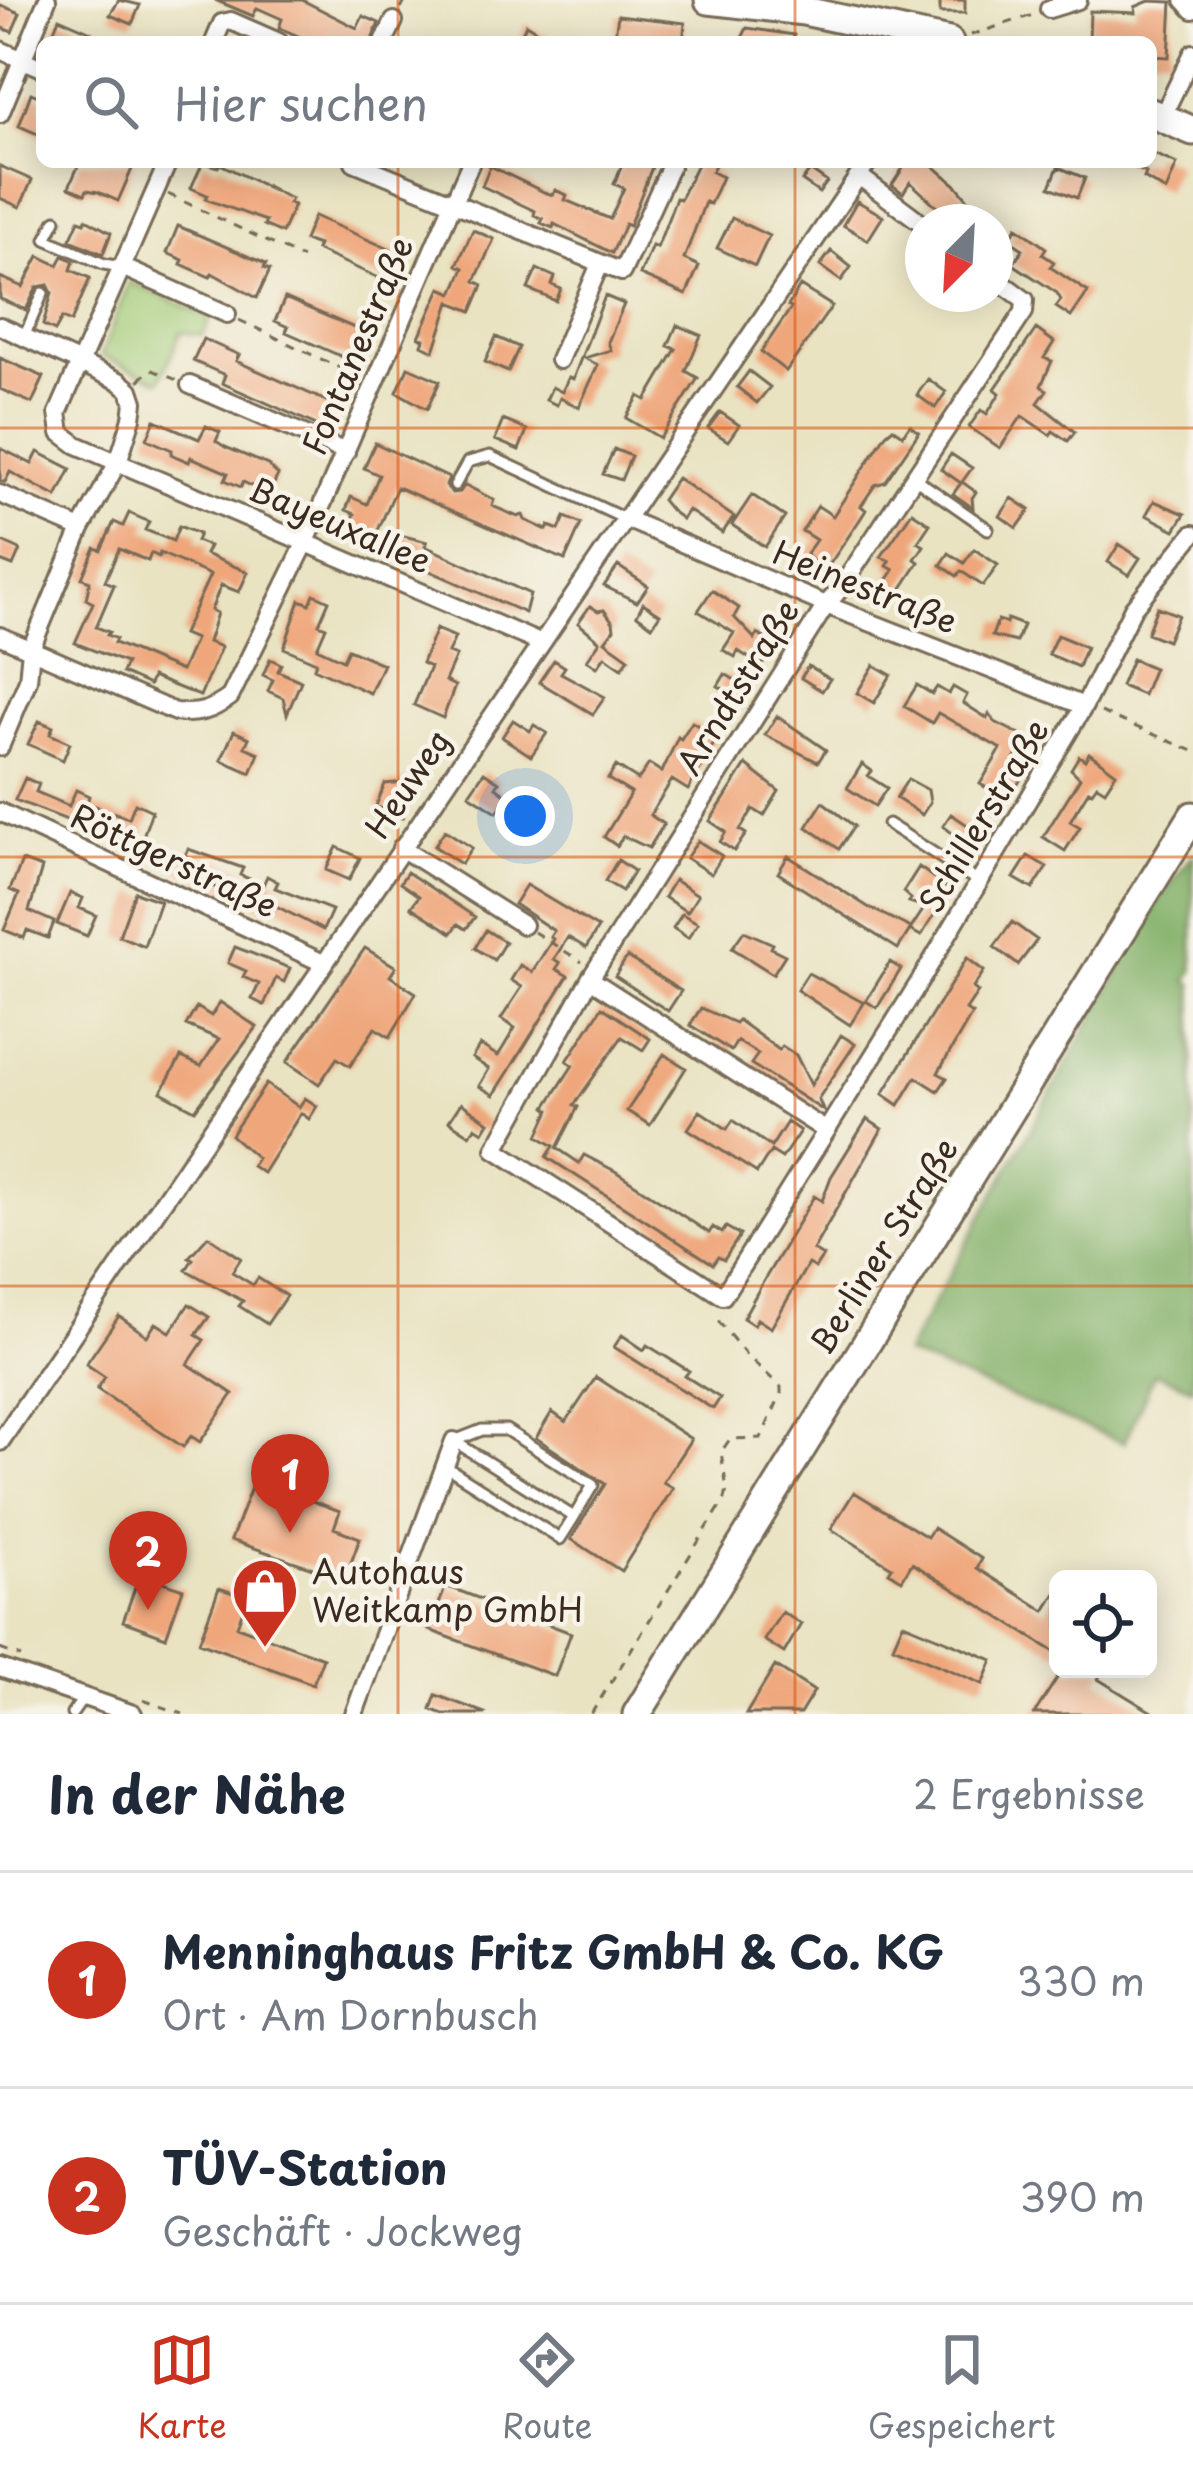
<!DOCTYPE html>
<html lang="de">
<meta charset="utf-8">
<style>
:root{--surface:#fff;--page:#f2f2f3;--text:#1f2937;--muted:#747a83;--line:#e0e1e3;--accent:#c8321e}
body{margin:0;font-family:"Playpen Sans",sans-serif;background:var(--page);color:var(--text)}
.controls{position:absolute;right:36px;bottom:36px;display:grid;overflow:hidden;border-radius:18px;box-shadow:0 6px 30px #0003}
.controls button{width:108px;height:108px;display:grid;place-items:center;padding:0;border:0;border-bottom:3px solid var(--line);background:var(--surface);color:var(--text);font:60px sans-serif}
.compass{position:absolute;left:905px;top:204px;width:108px;height:108px;border-radius:50%;background:var(--surface);box-shadow:0 6px 30px #0003;rotate:204deg}
.you{position:absolute;left:525px;top:816px;width:42px;height:42px;margin:-30px;border:9px solid #fff;border-radius:50%;background:#1a73e8;box-shadow:0 0 0 18px #1a73e833}
.badge{display:grid;place-items:center;width:78px;height:78px;border-radius:50%;background:var(--accent);color:#fff;font-size:39px;font-weight:700}
.pin{position:absolute;translate:-50% -99px;filter:drop-shadow(0 3px 6px #0008)}
.pin::after{content:'';position:absolute;top:63px;width:42px;height:36px;background:inherit;clip-path:polygon(0 0,100% 0,50% 100%)}
.list{margin:0;padding:0;list-style:none}
h2{display:flex;justify-content:space-between;align-items:center;height:156px;margin:0;padding:0 48px;font-size:51px}
h2 small{font-size:39px;font-weight:400;color:var(--muted)}
.list li{display:grid;grid-template-columns:78px 1fr auto;gap:36px;align-items:center;box-sizing:border-box;height:216px;padding:0 48px;border-top:3px solid var(--line)}
.list b{display:block;font-size:45px;white-space:nowrap}
.list p{margin:0;font-size:39px;white-space:nowrap;color:var(--muted)}
.list em{font-size:39px;font-style:normal;color:var(--muted)}
.icon{flex:none;width:66px;height:66px;fill:none;stroke:currentColor;stroke-width:2;stroke-linecap:round;stroke-linejoin:round}
.map{position:relative;flex:none;width:1193px;height:1714px;overflow:hidden}
.search{position:absolute;background:var(--surface);box-shadow:0 6px 30px #0003;left:36px;right:36px;top:36px;height:132px;display:flex;align-items:center;gap:30px;box-sizing:border-box;padding:0 42px;border-radius:18px;color:var(--muted);font-size:45px}
.sheet{height:588px;background:var(--surface)}
nav{display:flex;justify-content:space-around;align-items:center;box-sizing:border-box;height:168px;border-top:3px solid var(--line);background:var(--surface);font-size:33px;color:var(--muted)}
nav a{display:grid;justify-items:center;gap:6px}
nav .on{color:var(--accent)}
.map>svg:first-child{display:block}
.green{fill:#a3cc78;stroke:#6f7b4b;stroke-width:3}
.forest{fill:#82b068;stroke:#5e6d43;stroke-width:3}
.building{fill:#efa67a;fill-rule:evenodd}
.lines{fill:none;stroke-linecap:round;stroke-linejoin:round}
.lane-casing{stroke:#786b57;stroke-width:15}
.street-casing{stroke:#786b57;stroke-width:22}
.primary-casing{stroke:#786b57;stroke-width:33}
.path{stroke:#786b57;stroke-width:3;stroke-dasharray:9 9;stroke-linecap:butt}
.lane{stroke:#fff;stroke-width:9}
.street{stroke:#fff;stroke-width:16}
.primary{stroke:#fff;stroke-width:27}
.grid{fill:none;stroke:#d7540e;stroke-width:3;stroke-opacity:0.55}
.labels{text-anchor:middle;stroke-width:9;stroke-linejoin:round;paint-order:stroke}
.street-label{font-size:33px;fill:#3b2a1e;stroke:#f7f3e8}
.poi-label{font-size:33px;fill:#3b2a1e;stroke:#f7f3e8;text-anchor:start}
</style>
<div class="map">
<svg width="1193" height="1714" viewBox="0 0 1193 1714">
<rect width="100%" height="100%" fill="#f7f3e8"/>
<filter id="ink" filterUnits="userSpaceOnUse"><feTurbulence type="fractalNoise" baseFrequency=".00833" numOctaves="2"/><feDisplacementMap in="SourceGraphic" scale="24" xChannelSelector="R" yChannelSelector="G"/><feConvolveMatrix kernelMatrix="1 2 1 2 8 2 1 2 1" color-interpolation-filters="sRGB"/></filter>
<filter id="wash" filterUnits="userSpaceOnUse"><feTurbulence type="fractalNoise" baseFrequency=".004" numOctaves="4" result="noise"/><feDisplacementMap in="SourceGraphic" scale="48" xChannelSelector="R" yChannelSelector="G"/><feGaussianBlur stdDeviation="2.7" result="paint"/><feColorMatrix in="noise" values="0 0 0 0 0 0 0 0 0 0 0 0 0 0 0 0 0 1.4 0 .05"/><feComposite in="paint" operator="in"/></filter>
<g filter="url(#wash)">
<rect width="100%" height="100%" fill="#e9e3c2"/>
<path class="green" d="M129,282L206,315L209,322L203,335L181,332L160,381L101,356Z"/>
<path class="forest" d="M1193,854V971L1187,981L1193,984V1388L1155,1373L1124,1443L905,1354L1155,906Z"/>
<g id="blocks">
<path class="building" d="M119,0L140,5L132,24L110,15Z
M215,0H302L357,28L363,16L379,23L371,42H312L279,28L282,19L257,8L253,16Z
M940,0H965V13H940Z
M1149,1L1172,2L1169,57L1151,56V42H1089L1090,11L1136,13L1135,7Z
M0,5L20,13L12,32L0,27Z
M618,15L685,23L683,42H614Z
M59,18L91,32L87,42H49Z
M526,24L540,33L560,42L520,38Z
M747,28L794,35L793,42H740Z
M31,93L42,98V136L19,126Z
M1154,154L1177,164L1166,191L1144,178L1146,173L1122,162H1151Z
M80,162H135L118,201L98,192L87,190L85,194L69,187Z
M203,162L218,167L220,164L291,199L289,203L294,205L282,233L264,225L266,221L205,199L207,195L191,188Z
M623,162H654L629,226L625,224L612,253L554,224L553,228L541,223L543,219L534,215L535,211L482,186L490,166L544,192L553,195L555,190L567,195L565,200L610,219L624,188L614,184Z
M698,162H716L712,172L722,177L710,204L705,202L684,259L699,266L686,295L640,275L652,246L657,248L676,198L680,199Z
M907,162H929L957,186L972,204L969,208L990,222H954L910,182L903,193L892,185Z
M0,166L32,180L20,207L0,198Z
M1058,167L1085,178L1077,198L1050,187Z
M810,170L827,182L819,193L802,181Z
M857,201L883,216L868,240L843,225Z
M314,216L396,252L394,256L405,261L395,285L316,250L318,245L304,240Z
M732,218L769,236L755,266L717,248Z
M86,219L111,233L103,254L70,240L79,220L85,222Z
M178,226L266,264L264,268L270,270L257,298L212,273L210,277L181,264L183,260L167,253Z
M1017,227L1046,248L1042,254L1054,262L1050,267L1088,292L1071,317L1056,307L1061,300L1057,293L1013,264L1023,249L1009,240Z
M473,230L494,239L475,281L483,285L472,311L450,302L434,351L422,345L424,339L419,337L441,288L453,293L464,268L457,265Z
M831,251L851,267L841,281L820,266Z
M39,256L58,265L63,256L74,261L71,270L90,278L71,322L62,318L55,331L43,325L52,293L48,285L37,287L26,310L0,299V277L23,287Z
M537,269L555,277L552,285L561,289L556,301L528,289Z
M800,286L832,306L786,371L761,352L791,308L788,306Z
M605,296L624,304L608,342L611,350L584,358L598,365L579,407L560,398L557,405L546,400L552,387L562,392L569,377L573,379Z
M285,298L366,333L364,337L372,341L361,365L286,332L288,327L275,321Z
M677,325L701,335L686,371L698,378L660,438L626,418L639,396L646,400L676,349L668,346Z
M1036,329L1054,342L1044,358L1052,361L1041,386L1047,390L1038,403L1075,432L1068,441L1053,431L1050,435L1022,416L1000,448L969,427L981,410L987,414L1000,393L995,389Z
M496,337L519,347L508,372L485,362Z
M203,339L239,355L236,361L335,405L333,409L341,412L332,432L222,383L225,375L193,361Z
M0,358L44,377L32,403L0,389Z
M408,367L440,381L427,409L397,392Z
M749,371L770,387L757,403L737,387Z
M928,379L946,392L935,408L917,395Z
M720,412L739,425L728,441L708,428Z
M155,420L199,439L206,426L220,432L216,441L225,447L268,465L278,475L269,494L243,482L241,487L225,480L228,473L191,457L189,462L177,457L171,454L172,450L147,439Z
M503,420L527,430L519,450L495,440Z
M910,425L919,432L885,482L875,485L861,506L866,510L859,521L827,568L823,566L821,570L806,554L816,540L802,531L818,506L833,516L886,434L893,428L903,435Z
M375,443L449,478L446,486L452,493L460,492L465,485L494,500L492,506L518,517L523,515L525,520L547,530L549,526L559,530L565,517L581,524L565,560L397,487L375,537L350,526L355,514L346,510L351,497L367,504L379,475L364,468Z
M0,448L32,464L38,452L71,469L57,497L10,472L5,482L0,481Z
M614,449L631,456L621,480L603,474Z
M951,454L972,468L962,482L976,492L972,498L973,508L953,494L961,483L941,469Z
M677,478L734,517L722,533L688,510L682,519L671,511L662,500Z
M752,495L785,517L765,547L732,525Z
M1012,498L1030,510L1017,528L1000,516Z
M1154,501L1185,514L1175,530L1146,515Z
M912,512L930,524L918,542L924,546L915,559L919,562L898,594L884,585L894,570L887,566L890,561L881,557Z
M129,513L149,522L145,530L173,541L179,526L199,534L196,541L209,546L205,554L248,572L239,592L221,585L211,610L217,613L208,642L221,647L200,696L152,677L149,685L122,673L126,663L75,643L93,603L86,599L90,581L82,578L95,548L101,550L114,522L123,526ZM119,549L148,561L151,553L159,557L160,553L210,575L183,634L195,639L181,671L114,643L116,639L107,635L109,632L96,627L114,585L105,581Z
M393,533L427,542L425,546L530,594L525,613L385,551Z
M0,541L20,550L13,566L0,561Z
M1119,544L1140,558L1129,575L1108,562Z
M974,549L998,565L983,586L961,571L957,576L941,565L949,553L964,563Z
M618,566L648,586L637,602L604,586Z
M712,590L739,608L734,617L755,639L758,634L765,639L771,628L781,635L765,662L760,665L738,651L735,657L723,650L734,633L698,611Z
M314,594L329,601L319,624L326,627L317,648L343,660L348,649L383,664L370,693L314,668L316,662L284,648L300,600L310,604Z
M643,603L660,614L652,626L637,615Z
M590,606L598,611L604,610L613,622L614,629L605,641L629,658L622,668L605,656L597,667L587,660L600,641L578,623Z
M1157,607L1178,615L1167,641L1147,633Z
M1007,619L1023,625L1016,642L992,636L998,620L1006,623Z
M436,629L455,637L448,653L456,656L445,681L455,686L443,718L414,705L430,667L422,663Z
M1057,635L1086,647L1078,667L1048,654Z
M270,659L281,664L278,671L301,681L287,714L283,698L268,691L273,680L263,675Z
M1132,659L1154,668L1143,695L1121,686Z
M554,660L565,667L561,673L605,697L593,714L539,682Z
M874,665L891,675L874,703L857,693Z
M808,666L830,679L822,691L801,678Z
M725,674L748,688L738,705L721,695L725,690L718,686Z
M917,685L932,694L937,687L949,694L953,687L967,695L963,703L987,718L989,714L995,722L1027,738L1009,768L1021,779L1008,800L980,784L1001,749L938,713L932,723L904,706Z
M777,716L826,750L818,762L765,735Z
M513,720L530,731L534,725L547,733L531,756L502,737Z
M39,721L53,727L50,734L70,743L63,760L28,744Z
M692,722L717,738L688,790L672,780L650,815L664,824L649,848L623,836L617,846L604,837L631,793L608,779L616,766L638,780L649,764L662,772L678,737L681,739Z
M234,731L249,738L245,747L259,753L251,773L221,760Z
M1089,753L1116,773L1105,790L1097,785L1092,792L1089,790L1070,821L1080,827L1065,851L1043,837L1080,778L1071,769L1079,756L1085,760Z
M862,764L872,771L868,776L887,788L875,806L847,788Z
M746,765L779,791L764,816L753,809L740,830L746,834L734,851L720,842L726,832L710,821Z
M484,772L499,782L496,787L508,796L497,812L469,794Z
M25,778L39,784L36,792L69,806L76,790L89,796L87,803L129,818L135,803L152,811L137,853L117,844L119,840L15,800Z
M908,779L928,790L930,802L922,815L896,798Z
M405,782L415,787L402,818L376,806L385,784Z
M823,802L854,826L839,849L807,827Z
M951,814L984,836L973,858L951,844L956,836L943,826Z
M445,830L472,848L461,864L434,846Z
M698,841L722,856L711,874L686,858Z
M337,847L360,858L349,880L326,870Z
M188,849L243,868L240,875L263,885L267,876L278,882L275,888L332,910L323,930L270,903L267,910L178,871Z
M788,856L868,907L911,928L898,949L778,873Z
M1028,856L1047,867L1033,889L1014,878Z
M618,860L634,871L622,891L605,881Z
M22,861L42,868L29,911L54,922L48,938L27,930L24,938L4,930L19,894L10,890Z
M919,867L950,890L921,936L910,930L925,907L909,902L911,899L903,892Z
M407,872L475,917L466,929L458,924L452,933L411,907L419,896L400,883Z
M674,880L698,895L687,912L664,897Z
M526,885L598,928L586,948L568,937L554,959L560,963L556,969L568,976L494,1095L479,1086L489,1069L472,1058L480,1045L498,1056L515,1028L501,1019L522,987L511,980L520,965L532,972L553,939L550,937L554,931L514,904Z
M135,892L160,901L144,946L119,936Z
M70,893L83,898L79,908L96,915L87,936L57,924Z
M682,914L698,923L688,938L673,928Z
M1012,922L1037,940L1018,965L994,947Z
M486,930L505,942L494,960L475,948Z
M744,931L773,944L771,948L785,955L773,974L732,948Z
M235,947L290,968L284,982L276,978L264,1005L252,999L259,984L243,977L246,971L228,963Z
M365,948L396,967L390,976L416,993L390,1037L375,1028L350,1066L337,1058L319,1084L287,1062Z
M627,957L681,991L668,1011L615,976Z
M967,958L984,971L973,988L978,992L966,1010L972,1014L938,1073L947,1078L938,1091L916,1077L899,1105L883,1094Z
M890,962L901,969L877,1008L866,1001Z
M808,973L864,1003L850,1025L797,990Z
M220,1002L257,1027L195,1110L161,1092L181,1057L201,1066L219,1039L186,1025L197,1007L211,1016Z
M602,1007L650,1039L643,1050L622,1037L574,1105L578,1107L557,1148L579,1163L584,1155L615,1171L709,1233L713,1227L722,1233L726,1227L740,1235L724,1260L718,1257L713,1264L547,1157L554,1146L538,1136L550,1110L546,1107L573,1065L567,1061Z
M701,1008L735,1023L738,1020L779,1050L782,1046L796,1055L811,1085L841,1035L855,1044L818,1099L824,1111L751,1064L758,1054L737,1041L731,1051L690,1025Z
M664,1054L686,1068L650,1125L627,1111Z
M266,1084L299,1107L305,1098L317,1106L309,1119L301,1113L263,1173L252,1166L257,1158L231,1135Z
M461,1103L489,1122L483,1132L475,1127L470,1135L449,1121Z
M700,1111L727,1129L733,1120L771,1147L787,1122L800,1131L782,1158L771,1151L757,1173L688,1129Z
M867,1119L882,1129L813,1250L823,1256L815,1268L808,1264L771,1328L757,1319L754,1325L743,1318L763,1282L814,1196L822,1201L831,1177Z
M208,1236L241,1258L232,1272L253,1285L258,1278L286,1296L267,1324L239,1306L243,1301L186,1270L193,1259L189,1257Z
M189,1304L209,1317L196,1335L204,1340L188,1364L233,1394L200,1442L191,1436L183,1447L97,1389L105,1377L86,1364L119,1316L147,1336L156,1323L170,1332Z
M622,1335L644,1350L647,1345L689,1371L685,1376L720,1398L713,1409L614,1347Z
M596,1377L691,1439L663,1482L673,1488L621,1571L571,1539L605,1484L536,1438L552,1412L566,1422Z
M254,1480L340,1511L334,1528L360,1538L345,1579L231,1540Z
M854,1492L927,1537L933,1528L982,1559L977,1568L1045,1611L1058,1590V1654L912,1563L902,1580L889,1572L892,1567L831,1529Z
M140,1574L183,1589L166,1637L123,1621Z
M446,1586L571,1633L555,1676L429,1630Z
M219,1588L247,1598L237,1626L323,1658L313,1684L199,1642Z
M782,1612L801,1624L784,1653L764,1640Z
M903,1623L993,1660L983,1684L893,1646Z
M775,1666L814,1691L800,1714H746Z
M1063,1669H1105L1098,1679L1155,1714H1034Z
M436,1695L485,1713L484,1714H443L431,1709Z"/>
</g>
</g>
<g filter="url(#ink)">
<use href="#blocks" fill-opacity="0" stroke="#786b57" stroke-width="3"/>
<g class="lines">
<g class="lane-casing">
<path id="lane" d="M56,220L46,239L104,264L122,267
M24,337L43,293
M913,477L988,529
M455,485L468,462L490,456L625,519
M888,824L979,882
M454,1441L482,1430H506L593,1485L574,1517
M445,1466L560,1539L574,1517L454,1441
M72,1714L84,1697"/>
</g>
<g class="street-casing">
<path id="street" d="M1184,0L1193,10
M1049,9L1078,0
M214,42L222,23L231,21L279,42
M384,42L394,21
M0,50L42,68
M0,114L47,0
M1162,117L1193,53
M168,162L58,413L61,433L77,445L540,643
M354,162L622,272L671,165
M859,176L923,224
M122,267L227,314
M995,278L1025,300L1024,312L840,589L826,605L590,979L495,1149L723,1296L920,981L1084,706L1133,608L1193,534
M0,326L119,381L130,390L134,402L132,418L118,462L81,529L31,649L28,680L0,747
M559,360L600,264
M190,385L346,452
M0,494L81,529
M626,519L826,605L1084,706
M0,636L175,712C198,715 211,711 230,697L305,544L471,162
M0,812L323,963
M401,848L523,925
M590,979L825,1130
M0,1442L868,162
M0,1668L133,1714
M354,1714L454,1441"/>
</g>
<g class="primary-casing">
<path id="primary" d="M709,0L804,11L949,42
M1151,113L1193,131
M637,1714L1193,816"/>
</g>
<path class="path" d="M401,9L406,0
M971,35L1036,14
M168,194L302,258
M239,320L361,378
M139,381L150,369L177,380
M1101,712L1193,751
M534,932L582,962
M0,1649L21,1657
M143,1700L183,1714
M591,1714L725,1499L727,1489L721,1452L730,1439L761,1438L781,1394V1387L746,1355L719,1322L720,1314"/>
<use href="#lane" class="lane"/>
<use href="#street" class="street"/>
<use href="#primary" class="primary"/>
</g>
</g>
<path class="grid" d="M398,0V42M795,0V42M398,162V1714M795,162V1714M0,428H1193M0,857H1193M0,1286H1193"/>
<defs>
<g id="shop-pin" transform="scale(3.45)"><path d="M0 17L-7.5 6A9.5 9.5 0 1 1 7.5 6Z" fill="#c8321e" stroke="#f7f3e8"/><path d="M-5-2.5h2.3a2.7 3.5 0 0 1 5.4 0H5L5.5 6h-11ZM-1.5-2.5h3a1.5 2.3 0 0 0-3 0Z" fill="#fff"/></g>
</defs>
<g fill-rule="evenodd">
<use href="#shop-pin" x="265" y="1591"/>
</g>
<g class="labels">
<g class="street-label">
<text transform="translate(358 346) rotate(-67)" y="12">Fontanestraße</text>
<text transform="translate(340 525) rotate(23)" y="12">Bayeuxallee</text>
<text transform="translate(865 587) rotate(22)" y="12">Heinestraße</text>
<text transform="translate(738 687) rotate(-58)" y="12">Arndtstraße</text>
<text transform="translate(408 784) rotate(-56)" y="12">Heuweg</text>
<text transform="translate(984 816) rotate(-59)" y="12">Schillerstraße</text>
<text transform="translate(174 861) rotate(25)" y="12">Röttgerstraße</text>
<text transform="translate(884 1246) rotate(-58)" y="12">Berliner Straße</text>
</g>
<g class="poi-label">
<text x="312" y="1584">Autohaus<tspan x="312" dy="38">Weitkamp GmbH</tspan></text>
</g>
</g>
</svg>
<div class="controls">
<button><svg class="icon" aria-label="locate" viewBox="0 0 24 24"><circle cx="12" cy="12" r="6"/><path d="M12 2v4M12 18v4M2 12h4M18 12h4"/></svg></button>
</div>
<svg class="compass" viewBox="-18 -18 36 36"><path d="M0-13l5 13h-10z" fill="#e53935"/><path d="M0 13l5-13h-10z" fill="#747a83"/></svg>
<div class="you"></div>
<div class="pin badge" style="left:290px;top:1533px">1</div>
<div class="pin badge" style="left:148px;top:1610px">2</div>
<div class="search"><svg class="icon" aria-label="search" viewBox="0 0 24 24"><circle cx="10" cy="10" r="6"/><path d="M15 15l6 6"/></svg>Hier suchen</div>
</div>
<section class="sheet">
<h2>In der Nähe<small>2 Ergebnisse</small></h2>
<ul class="list">
<li><span class="badge">1</span><div><b>Menninghaus Fritz GmbH &amp; Co. KG</b><p>Ort · Am Dornbusch</p></div><em>330 m</em></li>
<li><span class="badge">2</span><div><b>TÜV-Station</b><p>Geschäft · Jockweg</p></div><em>390 m</em></li>
</ul>
</section>
<nav>
<a class="on"><svg class="icon" aria-label="map" viewBox="0 0 24 24"><path d="M3 6l6-2 6 2 6-2v14l-6 2-6-2-6 2zM9 4v14M15 6v14"/></svg>Karte</a>
<a><svg class="icon" aria-label="directions" viewBox="0 0 24 24"><path d="M12 3l9 9-9 9-9-9zM9 14v-3h6M13 9l2 2-2 2"/></svg>Route</a>
<a><svg class="icon" aria-label="saved" viewBox="0 0 24 24"><path d="M7 4h10v16l-5-4-5 4z"/></svg>Gespeichert</a>
</nav>
